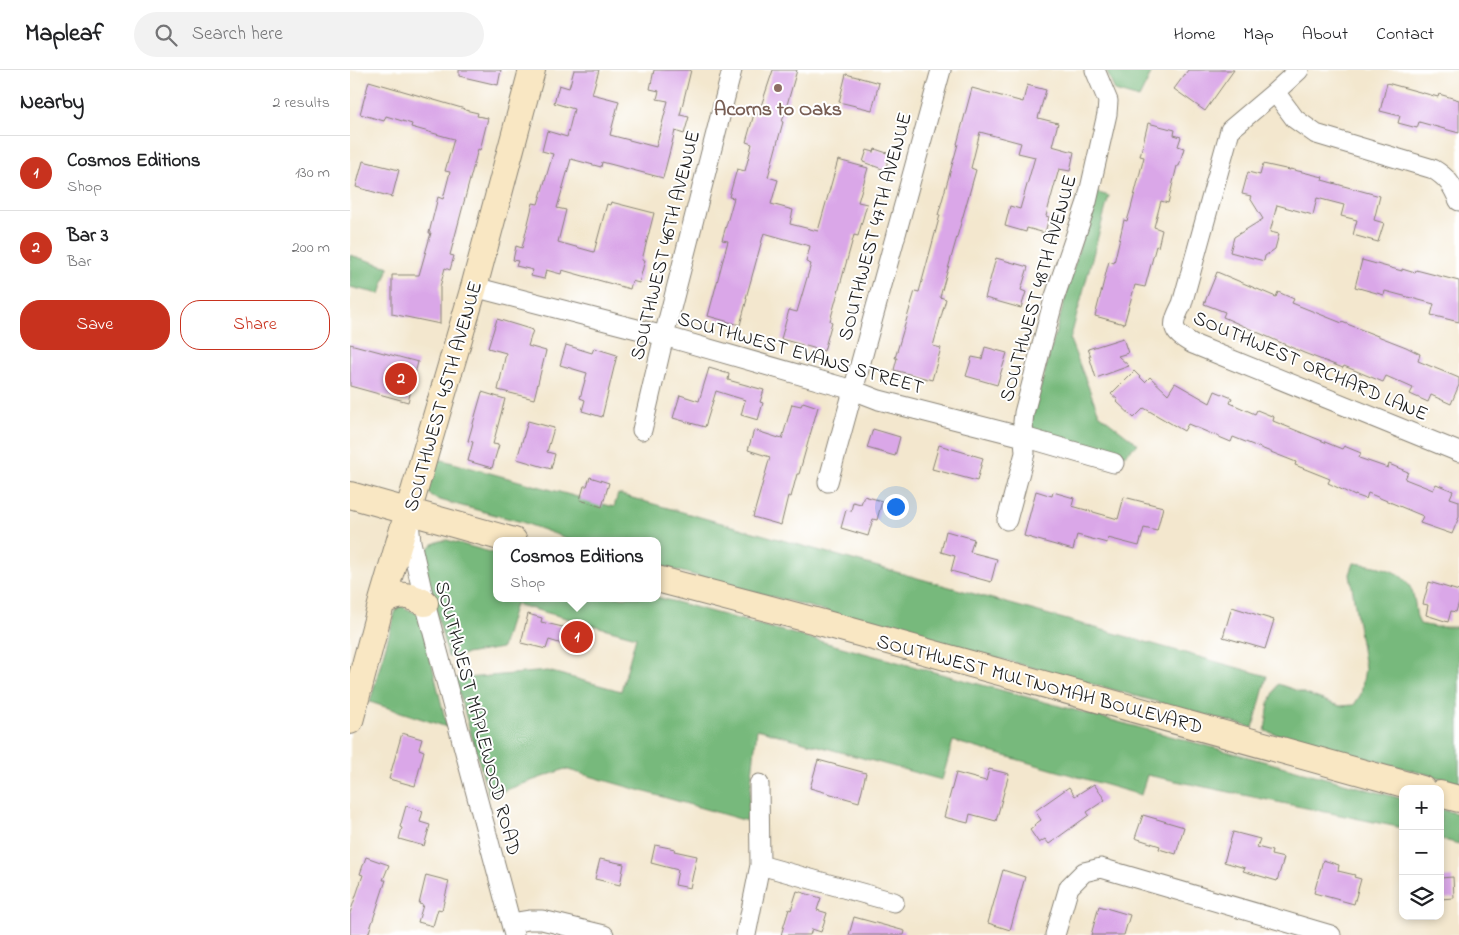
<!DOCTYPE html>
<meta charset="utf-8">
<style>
:root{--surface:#fff;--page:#f2f2f2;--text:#202124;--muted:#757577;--line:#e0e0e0;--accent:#c8321e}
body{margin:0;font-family:"Indie Flower",sans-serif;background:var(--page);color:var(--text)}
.controls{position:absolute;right:15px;bottom:15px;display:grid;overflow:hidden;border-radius:10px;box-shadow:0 2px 8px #0003}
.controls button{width:45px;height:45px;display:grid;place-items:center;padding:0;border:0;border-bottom:1px solid var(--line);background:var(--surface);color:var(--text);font:25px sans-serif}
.you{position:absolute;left:545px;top:436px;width:18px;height:18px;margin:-12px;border:4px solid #fff;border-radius:50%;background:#1a73e8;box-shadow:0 0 0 8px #1a73e833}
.badge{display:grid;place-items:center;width:32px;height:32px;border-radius:50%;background:var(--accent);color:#fff;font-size:16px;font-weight:700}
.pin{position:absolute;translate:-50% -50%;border:2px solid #fff;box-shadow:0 1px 5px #0006}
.popup{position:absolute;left:143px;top:467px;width:168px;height:65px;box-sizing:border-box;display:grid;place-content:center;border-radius:10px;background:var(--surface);filter:drop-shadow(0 1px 4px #0005);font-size:16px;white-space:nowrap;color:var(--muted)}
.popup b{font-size:19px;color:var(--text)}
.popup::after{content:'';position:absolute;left:50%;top:100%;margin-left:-10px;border:10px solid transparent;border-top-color:var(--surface)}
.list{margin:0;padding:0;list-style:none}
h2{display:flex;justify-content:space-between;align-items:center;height:65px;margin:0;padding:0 20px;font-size:21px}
h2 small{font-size:16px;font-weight:400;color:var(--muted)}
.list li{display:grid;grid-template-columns:32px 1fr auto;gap:15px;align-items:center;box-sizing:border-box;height:75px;padding:0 20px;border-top:1px solid var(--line)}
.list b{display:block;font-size:19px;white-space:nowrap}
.list p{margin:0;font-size:16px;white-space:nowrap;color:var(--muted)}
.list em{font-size:16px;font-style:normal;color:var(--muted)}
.actions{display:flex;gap:10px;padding:15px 20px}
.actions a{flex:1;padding:11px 0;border:1px solid var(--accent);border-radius:20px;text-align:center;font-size:18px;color:var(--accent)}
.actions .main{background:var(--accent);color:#fff}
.icon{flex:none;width:28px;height:28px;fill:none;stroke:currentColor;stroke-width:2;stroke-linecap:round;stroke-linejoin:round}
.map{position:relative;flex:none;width:1109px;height:865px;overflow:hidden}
header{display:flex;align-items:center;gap:30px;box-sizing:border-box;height:70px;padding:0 25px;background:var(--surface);border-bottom:1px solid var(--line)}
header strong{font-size:24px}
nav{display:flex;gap:28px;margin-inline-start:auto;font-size:18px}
.search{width:350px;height:45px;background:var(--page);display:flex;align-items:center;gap:12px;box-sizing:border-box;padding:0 18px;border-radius:28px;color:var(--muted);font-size:19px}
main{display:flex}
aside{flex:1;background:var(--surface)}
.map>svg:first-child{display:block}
.forest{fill:#77b97c;stroke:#4a6a4c}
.building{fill:#daa7e8}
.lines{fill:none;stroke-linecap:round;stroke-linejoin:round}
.street-casing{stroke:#888275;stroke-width:21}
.secondary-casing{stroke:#888275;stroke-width:28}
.street{stroke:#fff;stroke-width:19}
.secondary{stroke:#f9e7c3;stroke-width:26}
.education-dot{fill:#8d6e63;stroke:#fff;stroke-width:2}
.labels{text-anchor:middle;stroke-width:4;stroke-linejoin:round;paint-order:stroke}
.education-label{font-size:20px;font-weight:bold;fill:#785e54;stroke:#fff}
.street-label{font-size:20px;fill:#1c1c1c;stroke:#fff}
</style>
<header>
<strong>Mapleaf</strong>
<div class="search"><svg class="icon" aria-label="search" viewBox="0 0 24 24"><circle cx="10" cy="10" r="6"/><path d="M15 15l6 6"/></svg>Search here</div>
<nav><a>Home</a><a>Map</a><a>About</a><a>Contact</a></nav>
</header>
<main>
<aside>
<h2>Nearby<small>2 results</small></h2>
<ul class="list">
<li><span class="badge">1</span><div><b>Cosmos Editions</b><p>Shop</p></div><em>130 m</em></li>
<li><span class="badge">2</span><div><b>Bar 3</b><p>Bar</p></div><em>200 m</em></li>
</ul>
<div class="actions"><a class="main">Save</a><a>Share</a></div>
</aside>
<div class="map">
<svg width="1109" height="865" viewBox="0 0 1109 865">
<rect width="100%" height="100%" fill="#fff"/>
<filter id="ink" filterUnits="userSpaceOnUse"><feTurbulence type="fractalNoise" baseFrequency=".02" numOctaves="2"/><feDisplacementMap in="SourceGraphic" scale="10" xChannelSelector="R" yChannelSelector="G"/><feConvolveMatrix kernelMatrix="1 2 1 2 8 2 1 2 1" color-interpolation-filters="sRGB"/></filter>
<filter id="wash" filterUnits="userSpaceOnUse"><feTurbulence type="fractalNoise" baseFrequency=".0096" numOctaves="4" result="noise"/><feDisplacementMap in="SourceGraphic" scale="20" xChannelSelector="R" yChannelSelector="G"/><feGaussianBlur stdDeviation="1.12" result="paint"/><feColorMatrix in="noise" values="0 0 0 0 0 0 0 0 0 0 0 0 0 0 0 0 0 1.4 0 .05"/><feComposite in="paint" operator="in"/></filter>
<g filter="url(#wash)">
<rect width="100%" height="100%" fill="#f3e7ce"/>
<path class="forest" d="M756,0H803L789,28L765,21Z
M745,122L759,126L720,270L749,344L788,374L774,385L681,360V351Z
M0,185L39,197L30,224L0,217Z
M85,388L264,437L268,424L917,606L903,658L307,495V471H224L172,452L86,429L81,426L77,419Z
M97,470L147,484V528L307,527L1053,729V758L797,705L791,725L603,671L592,710L407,659L397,751L215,699L139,726L105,609L198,601L271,621L286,567L165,534L152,578L98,587L74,493C75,478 83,471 97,470Z
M1004,493C1029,496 1058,499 1064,528C1066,537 1065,545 1070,554L1085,557H1109V713L915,661L919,633L928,614L990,636L1004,635L1011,624L1015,598L1000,504Z
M49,535L70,545L97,657L20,632L45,543Z
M1090,739L1109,744V774L1090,769Z"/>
<g id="blocks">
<path class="building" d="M109,0H151L148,15L109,6Z
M224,0H249L242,24L269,31L260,65L306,77L318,31L307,29L309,21L300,19L304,0H341L330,45L339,47L334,64L325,61L313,108L252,92L251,97L221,89L207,138L216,140L208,172L244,182L257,134L260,135L261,132L304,143L292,190H295L289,213L282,211L280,219L212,200L211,204L196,200L194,209L181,206L183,200L166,196L168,191L163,190L166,176L172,178L183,133L188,134L203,84L192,81L197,61L217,67L224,39L204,33L209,15L219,18Z
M423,0H447L432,52H433L418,107L428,110L421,134L443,140L440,154L468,161L488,90L518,98L508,132L517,134L508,166L504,165L480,251L482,252L474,281L431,269L439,240L447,242L461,194L456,192L460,176L414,163L396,228L397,229L390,255L358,246L378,171L372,170L384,128L379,127L387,99L395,101L402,74L396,72L404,44L408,45Z
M838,0H884L855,41L824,19Z
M496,4L529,13L522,40L489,32Z
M19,11L115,39V40L128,43L127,46L138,48L130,80L128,79L100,185L104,186L100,200L95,198L90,217V254L42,244V205H69L81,163H79L88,127L93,129L100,102L95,101L104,69L61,57L62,54L36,46L34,51L10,44Z
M1037,13L1088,27L1089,24L1109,30V63L1069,52L1067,58L1048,53L1050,46L1030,41Z
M677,15L696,20L688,48L708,53L702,76L724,82L720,101L709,99L696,146L699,147L695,163L677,158L676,162L655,156L660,136L670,139L685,87L668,83L671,73L630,62L621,98L626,100L590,227L596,229L583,276L591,278L582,310L544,300L547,288H545L565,221L569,222L590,145H588L608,74H607L622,18L673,32Z
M798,53L825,60L824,65L831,67L828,76L834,78L829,96H827L818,133L811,131L804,157L812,160L808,177L806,176L795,217L785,215L774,254L745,246L759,191L764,193L774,150L777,151L781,138L794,87L790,86Z
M525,79L540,84L535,100L513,92L517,80L524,82Z
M13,91L49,100L42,127L6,117Z
M913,94L940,100V99L973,107L972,110L1030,126L1024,150L1034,153L1028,172L1003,165L1007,150L991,146L994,135L967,128L963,145L927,135L920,162L929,164L925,179L915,186L914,191L880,182L884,167L913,149L900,128L901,126L892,124L898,102L910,105Z
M646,188L678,197L671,220L676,222L671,238L635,228Z
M1012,190L1052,201V199L1065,203L1066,200L1109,211V252L1081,245L1084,234L1035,221L1034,225L1005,217Z
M867,202L926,227L928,222L944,229L942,233L992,253V252L1056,277L1070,284L1068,291L1109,308V315L1101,334L1081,325L1078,332L1060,324L1063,318L1036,306L1033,312L994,296L993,298L954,283L873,247L875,242L854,234Z
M147,249L183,260L178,276L196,281L184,329L148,320L156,283L138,278Z
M773,268L778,283L768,286L779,296L746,308L739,286H741L738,279Z
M0,274L68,292L58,332L0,316Z
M216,275L242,283L244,278L267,285L252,347L232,341L235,330L230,328L237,303L210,295Z
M635,277L657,283L647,315L616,306L622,287L632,289Z
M359,298L379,304L378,310L414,320L410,332L413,333L408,350L391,345L395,330L366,321L355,357L323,348L330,325L349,331Z
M784,301L795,312L800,307L818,324L825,313L860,333L865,321L882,328L880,333L905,344L907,340L924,347L923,351L992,379L994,376L1011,383L1009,388L1038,398L1039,394L1058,402L1055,409L1083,420L1086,414L1103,421L1100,428L1109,431V447L1102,464L1070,453L1073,446L1018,423L1016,429L1005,425V426L978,413L980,409L945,395L946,392L883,367L881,372L838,354L834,361L794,338L784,348L766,331L768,330L761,324Z
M132,322L155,329L143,374L149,375L142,398L118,391L123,372L118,371Z
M453,332L468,337L449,404H447L441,427L438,426L431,455L403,447L420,387L398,380L404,360L432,369L442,334L451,336Z
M178,351L204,358L197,382L205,384L201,399L167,389Z
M523,359L550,367L545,386L517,378Z
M589,375L633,388L627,411L582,399Z
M240,407L259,413L252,437L230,430L234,416H237Z
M686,421L702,426L703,422L724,428L722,436L768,449L774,427L813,437L807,461L794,458L789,476L758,468L757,473L727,465L723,480L674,466Z
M514,426L532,431L527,450L523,449L518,466L491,458L496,440L501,441L503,432L511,434Z
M596,461L624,469L620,482L647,489L641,512L601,501L605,486L591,482Z
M1079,512L1109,521V532L1106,542L1101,541L1098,552L1076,545L1078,535L1073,534Z
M882,537L924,550L915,579L873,567Z
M178,544L192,548L191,552L217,558L218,553L241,560L235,581L199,570L196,579L171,573Z
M52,663L72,669L69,679L74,681L65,716L39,709Z
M468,690L516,703L509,732L460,718Z
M639,699L659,704L646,751L620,744L618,753L594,747L606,703L636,711Z
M744,714L755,730L737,742L739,745L699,774L695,769L689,773L680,760L685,756L684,755L691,750L685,741L719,717L725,726Z
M56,736L73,741L70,752L80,755L74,776L49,769L52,758L50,757Z
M793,745L834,757L826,784L809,779L810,776L785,768Z
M883,762L910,769L907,777L922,781L921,785L934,788L927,811L893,801L895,798L874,792Z
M305,775L325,779L324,781L347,786L340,818L325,815L328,800L301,793Z
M16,787L39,795L33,810H36L18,865H0V843L13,805L10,804Z
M250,789L274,794L270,815L245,809Z
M973,790L989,795L988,801L1005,805L1004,807L1011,809L1004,834L964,823Z
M653,800L675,807L660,860L638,853Z
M76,805L99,811L92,840L88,839L83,856L68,852L73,835L69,834Z
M1103,807L1104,828L1090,829V808Z
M447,821L471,828L467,840L477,843L471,862L462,859L460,865H431L439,839L441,840Z
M749,836L780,845L774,865H741Z
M504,847L555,861L554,865H499Z"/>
</g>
</g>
<g filter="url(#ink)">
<use href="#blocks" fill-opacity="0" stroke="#888275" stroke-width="1"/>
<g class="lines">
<g class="street-casing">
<path id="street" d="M949,0L925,22L880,60L832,234C821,256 820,261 843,274L1109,382
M925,22L945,49L966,64L1083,99C1098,108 1102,115 1109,131
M124,217L314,266L503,320L529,330L674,367L764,393
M292,360L314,266L382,0
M478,412L591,0
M657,450L675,383L673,352L674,343L704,229L737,132L757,44L758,31L745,0
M59,452L61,472L75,533L164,865
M410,795L544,832
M161,853L179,850H192L254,865
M396,865L410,795L409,714
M705,865L719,817L734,802L751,798L981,865"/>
</g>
<g class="secondary-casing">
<path id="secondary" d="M0,425L164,471
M307,509L462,550L1072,719
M32,531C52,524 55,523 75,533
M0,651L32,531L124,217L182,0
M1090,724L1109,729"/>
</g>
<use href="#street" class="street"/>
<use href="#secondary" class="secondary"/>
</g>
</g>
<circle class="education-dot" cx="428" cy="18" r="5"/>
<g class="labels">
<g class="education-label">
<text x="428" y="45">Acorns to Oaks</text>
</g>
<g class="street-label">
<text transform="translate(524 156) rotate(-75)" y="7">SOUTHWEST 47TH AVENUE</text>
<text transform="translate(314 175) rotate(-76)" y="7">SOUTHWEST 46TH AVENUE</text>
<text transform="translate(687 218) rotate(-74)" y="7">SOUTHWEST 48TH AVENUE</text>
<text transform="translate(451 282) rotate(16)" y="7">SOUTHWEST EVANS STREET</text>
<text transform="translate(961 295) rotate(23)" y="7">SOUTHWEST ORCHARD LANE</text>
<text transform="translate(92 326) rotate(-74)" y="7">SOUTHWEST 45TH AVENUE</text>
<text transform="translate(690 613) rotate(15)" y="7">SOUTHWEST MULTNOMAH BOULEVARD</text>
<text transform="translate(129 648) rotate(75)" y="7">SOUTHWEST MAPLEWOOD ROAD</text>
</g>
</g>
</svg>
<div class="controls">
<button>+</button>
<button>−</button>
<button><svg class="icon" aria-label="layers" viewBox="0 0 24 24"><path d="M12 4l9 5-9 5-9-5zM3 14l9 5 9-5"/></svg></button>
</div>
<div class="you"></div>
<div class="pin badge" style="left:227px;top:567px">1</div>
<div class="popup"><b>Cosmos Editions</b>Shop</div>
<div class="pin badge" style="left:51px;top:309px">2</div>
</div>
</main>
